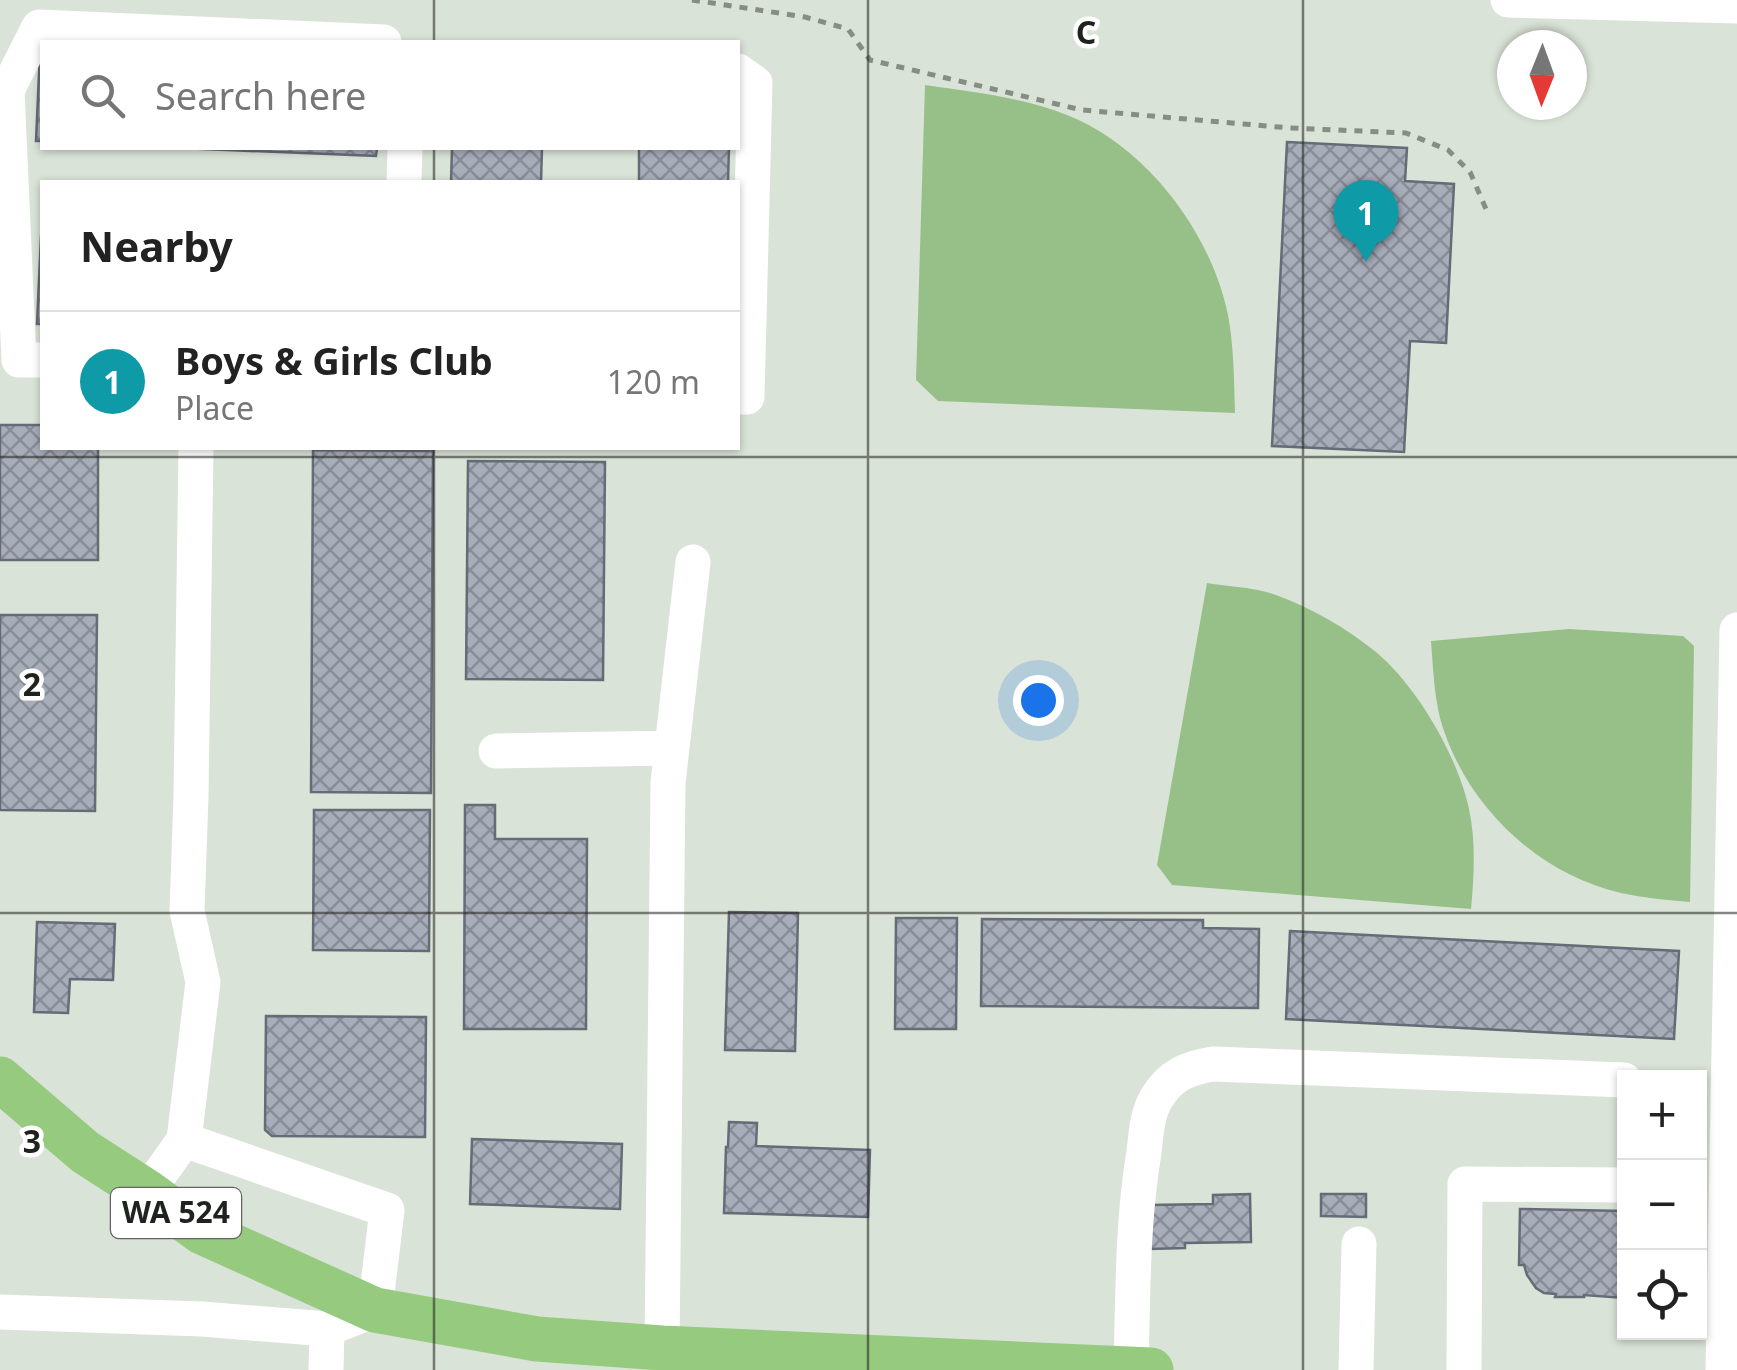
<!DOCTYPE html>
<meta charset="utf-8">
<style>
:root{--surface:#fff;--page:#f6f6f6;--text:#222;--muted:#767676;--line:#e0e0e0;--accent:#4863d7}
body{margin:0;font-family:"Noto Sans",sans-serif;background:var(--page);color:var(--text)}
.controls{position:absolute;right:30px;bottom:30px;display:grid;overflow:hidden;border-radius:0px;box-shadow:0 2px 8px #0004}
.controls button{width:90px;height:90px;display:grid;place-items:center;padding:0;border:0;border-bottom:2px solid var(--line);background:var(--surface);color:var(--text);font:50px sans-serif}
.compass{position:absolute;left:1497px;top:30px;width:90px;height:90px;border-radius:50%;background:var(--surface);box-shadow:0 2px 8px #0004;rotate:181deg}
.you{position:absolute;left:1038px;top:700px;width:35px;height:35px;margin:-25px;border:8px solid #fff;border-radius:50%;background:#1a73e8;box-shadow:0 0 0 15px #1a73e833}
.badge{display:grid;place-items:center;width:65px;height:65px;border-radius:50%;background:var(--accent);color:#fff;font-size:32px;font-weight:700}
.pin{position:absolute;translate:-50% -82px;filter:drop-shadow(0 2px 5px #0008)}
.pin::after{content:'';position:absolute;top:52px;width:35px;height:30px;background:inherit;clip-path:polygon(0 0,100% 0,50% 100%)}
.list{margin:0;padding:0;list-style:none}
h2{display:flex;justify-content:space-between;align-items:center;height:130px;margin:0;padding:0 40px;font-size:42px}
h2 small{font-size:32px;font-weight:400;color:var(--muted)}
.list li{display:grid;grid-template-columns:65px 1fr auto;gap:30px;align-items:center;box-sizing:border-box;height:140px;padding:0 40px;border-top:2px solid var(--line)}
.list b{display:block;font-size:38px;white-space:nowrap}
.list p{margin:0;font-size:32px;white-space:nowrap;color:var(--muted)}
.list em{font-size:32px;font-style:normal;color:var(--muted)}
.icon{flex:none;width:55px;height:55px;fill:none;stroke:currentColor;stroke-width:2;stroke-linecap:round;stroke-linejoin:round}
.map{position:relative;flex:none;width:1737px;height:1370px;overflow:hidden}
.search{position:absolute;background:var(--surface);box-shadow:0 2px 8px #0004;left:40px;top:40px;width:700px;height:110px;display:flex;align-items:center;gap:25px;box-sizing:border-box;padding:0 35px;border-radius:0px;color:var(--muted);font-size:38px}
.panel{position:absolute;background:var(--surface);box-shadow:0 2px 8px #0004;left:40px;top:180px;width:700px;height:270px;border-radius:0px}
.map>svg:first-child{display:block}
.pitch{fill:#97c089}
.building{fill:url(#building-cross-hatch);stroke:#676b76;stroke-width:2.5}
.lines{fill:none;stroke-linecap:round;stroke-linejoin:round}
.path{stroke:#878d85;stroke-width:5;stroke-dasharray:8 8;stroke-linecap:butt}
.minor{stroke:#fff;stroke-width:35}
.major{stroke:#96ca7f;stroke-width:45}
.grid{fill:none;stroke:#1f231e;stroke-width:2.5;stroke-opacity:0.55}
.labels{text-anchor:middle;stroke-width:9;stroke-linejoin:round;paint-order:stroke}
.shield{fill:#fff;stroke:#626562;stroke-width:2.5}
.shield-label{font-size:30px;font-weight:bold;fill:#1f231e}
.grid-label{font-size:32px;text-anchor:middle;font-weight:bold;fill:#1f231e;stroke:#fff;stroke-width:9;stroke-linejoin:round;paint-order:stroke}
</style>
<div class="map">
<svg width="1737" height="1370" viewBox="0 0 1737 1370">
<defs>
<pattern id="building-cross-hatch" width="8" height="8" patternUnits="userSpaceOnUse" patternTransform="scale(2.5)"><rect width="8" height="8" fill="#a8adba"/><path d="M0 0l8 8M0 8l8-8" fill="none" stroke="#888c97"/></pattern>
</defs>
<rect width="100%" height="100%" fill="#dae3d7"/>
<path class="pitch" d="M925,85C973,92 1021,97 1067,115C1146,146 1211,232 1228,315C1234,347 1234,381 1235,413L938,401L916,380Z
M1207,583C1229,587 1255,587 1276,595C1312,608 1346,628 1376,652C1417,686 1458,757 1469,809C1476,841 1474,876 1471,909L1172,885L1157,865Z
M1569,629L1683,636L1694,646L1690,902C1667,900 1644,898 1621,893C1536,874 1463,802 1440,718C1434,693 1433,667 1431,641Z"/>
<path class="building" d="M40,52H42V141H36Z
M1287,142L1407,148L1405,181L1454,184L1446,343L1410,341L1404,452L1272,446Z
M179,148H377L376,156Z
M452,148H542L541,182H451Z
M639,148H729L728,182H639Z
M41,236H42V324H37Z
M0,425H42V448H98V560H0Z
M313,450L433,451L431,793L311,792Z
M468,461L605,462L603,680L466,679Z
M0,615H97L95,811L0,810Z
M465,805H495V839H587L586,1029H464Z
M314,810H430L429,951L313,950Z
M729,912L798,913L795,1051L725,1050Z
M896,918H957L956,1029H895Z
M982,919L1203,920V928L1259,929L1258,1008L981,1006Z
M37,922L115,924L113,980L70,979L68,1013L34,1012Z
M1290,931L1679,951L1674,1039L1286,1019Z
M266,1016L426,1017L425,1137L272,1136L265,1130Z
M729,1122L757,1123L756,1146L870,1150L868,1217L724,1213L726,1147H728Z
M472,1139L622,1144L620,1209L470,1204Z
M1250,1194L1251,1242L1185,1243V1248L1149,1249V1205L1213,1204V1195Z
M1321,1194H1366V1217L1321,1216Z
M1520,1209L1624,1211V1298L1584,1295V1297H1555L1556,1294L1544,1293L1536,1288L1527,1275L1524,1265H1519Z"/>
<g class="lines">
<path class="path" d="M692,0L805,17L848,29L870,60L1082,110L1290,128L1406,133L1448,150L1470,172L1486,209"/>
<path class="minor" d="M1508,0L1737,6
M738,71L755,83L747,397H738
M404,182L405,148
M42,360H19L7,90L39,27L384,42
M496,751L672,748
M147,1192L184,1140L203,982L187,911L191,796L196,448
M0,1312L202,1319L327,1329L375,1310L387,1210L184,1140
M662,1348L668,783L693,562
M326,1370L327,1329
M1131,1370C1133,1297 1132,1224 1144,1152C1146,1135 1147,1114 1156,1099C1170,1075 1188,1068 1213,1064L1624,1080
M1356,1370L1359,1244
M1464,1370L1465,1184L1624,1185
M1723,1370L1737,630"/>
<path class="major" d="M0,1079L85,1152L147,1192L202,1232L375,1310L537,1339L662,1348L1151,1370"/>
</g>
<path class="grid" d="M434,0V42M868,0V1370M1303,0V1370M434,148V182M434,448V1370M0,457H1737M0,913H1737"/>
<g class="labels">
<rect class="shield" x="111" y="1188" width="130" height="50" rx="8"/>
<g class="shield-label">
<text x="176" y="1223">WA 524</text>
</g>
</g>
<g class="grid-label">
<text x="1086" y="44">C</text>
<text x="32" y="696">2</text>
<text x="32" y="1153">3</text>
</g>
</svg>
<div class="controls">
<button>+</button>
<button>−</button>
<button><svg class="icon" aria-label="locate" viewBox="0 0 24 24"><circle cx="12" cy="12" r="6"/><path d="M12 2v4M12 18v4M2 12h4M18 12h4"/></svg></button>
</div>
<svg class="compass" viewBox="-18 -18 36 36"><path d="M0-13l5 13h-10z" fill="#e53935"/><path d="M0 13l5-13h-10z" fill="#767676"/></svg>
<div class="you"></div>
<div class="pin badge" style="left:1366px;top:262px;background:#0f9aa8">1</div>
<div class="search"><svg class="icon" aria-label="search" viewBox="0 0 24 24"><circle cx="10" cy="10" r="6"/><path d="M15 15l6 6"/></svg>Search here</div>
<section class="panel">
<h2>Nearby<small></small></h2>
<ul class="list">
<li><span class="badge" style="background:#0f9aa8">1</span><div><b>Boys &amp; Girls Club</b><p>Place</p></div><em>120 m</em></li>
</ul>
</section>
</div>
